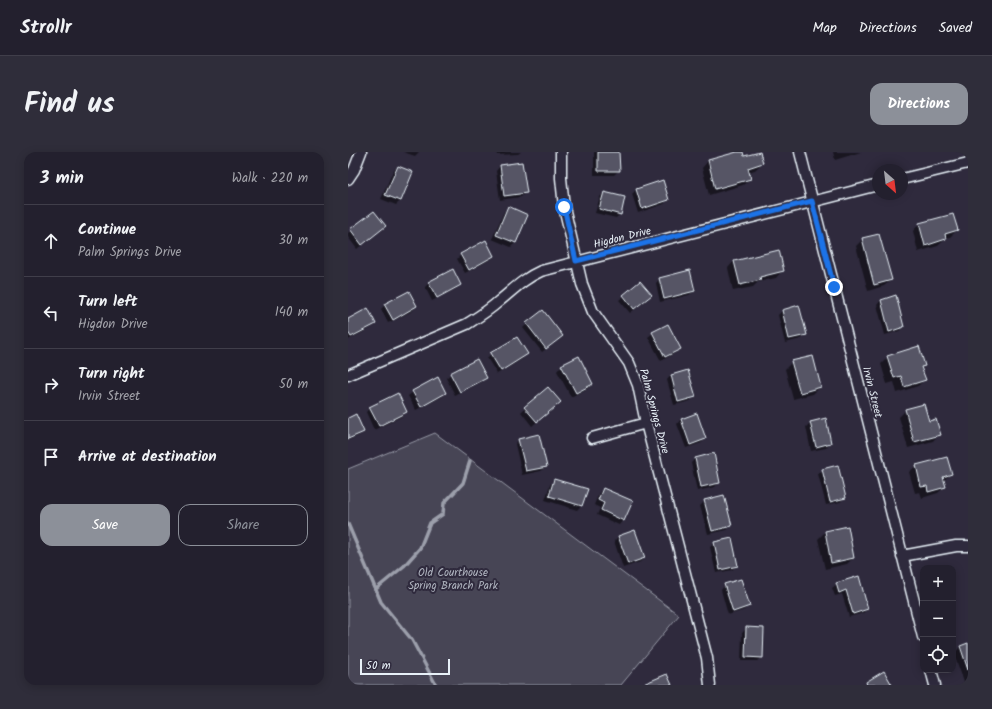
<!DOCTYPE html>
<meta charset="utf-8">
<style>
:root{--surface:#23202e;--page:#2f2d3a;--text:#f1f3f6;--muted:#a3a3aa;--line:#403e4a;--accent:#8c9099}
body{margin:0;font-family:Kalam,sans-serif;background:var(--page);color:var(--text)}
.controls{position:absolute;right:12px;bottom:12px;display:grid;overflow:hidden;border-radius:8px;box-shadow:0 2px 10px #0003}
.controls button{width:36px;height:36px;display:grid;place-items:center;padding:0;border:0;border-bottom:1px solid var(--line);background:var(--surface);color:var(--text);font:20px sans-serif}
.compass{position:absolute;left:524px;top:12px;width:36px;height:36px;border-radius:50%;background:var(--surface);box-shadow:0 2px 10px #0003;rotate:152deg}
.scale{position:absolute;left:12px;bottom:10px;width:90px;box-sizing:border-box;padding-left:4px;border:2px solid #e8f1f8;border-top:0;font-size:11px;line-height:14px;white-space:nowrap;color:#e8f1f8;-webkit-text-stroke:3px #2f2a3d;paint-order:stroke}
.stop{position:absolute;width:12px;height:12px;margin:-9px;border:3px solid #1a73e8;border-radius:50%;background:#fff}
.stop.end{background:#1a73e8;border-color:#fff;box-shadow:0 1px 4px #0008}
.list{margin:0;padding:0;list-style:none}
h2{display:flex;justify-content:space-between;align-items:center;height:52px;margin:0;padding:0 16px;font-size:17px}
h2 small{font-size:13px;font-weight:400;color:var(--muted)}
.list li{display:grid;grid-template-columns:26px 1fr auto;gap:12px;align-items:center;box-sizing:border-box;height:72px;padding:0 16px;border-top:1px solid var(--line)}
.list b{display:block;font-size:15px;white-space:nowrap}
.list p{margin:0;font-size:13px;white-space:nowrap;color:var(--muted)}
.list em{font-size:13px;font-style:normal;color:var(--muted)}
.actions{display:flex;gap:8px;padding:12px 16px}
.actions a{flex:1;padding:9px 0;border:1px solid var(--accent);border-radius:12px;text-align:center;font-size:14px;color:var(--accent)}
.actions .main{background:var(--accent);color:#fff}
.icon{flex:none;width:22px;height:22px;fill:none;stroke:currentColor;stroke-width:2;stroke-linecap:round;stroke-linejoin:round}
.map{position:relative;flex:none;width:620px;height:533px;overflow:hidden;border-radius:12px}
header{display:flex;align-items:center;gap:24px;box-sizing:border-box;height:56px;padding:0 20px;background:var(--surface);border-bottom:1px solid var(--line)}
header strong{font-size:19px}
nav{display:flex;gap:22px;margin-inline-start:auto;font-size:14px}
.intro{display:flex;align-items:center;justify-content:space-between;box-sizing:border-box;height:96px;padding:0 24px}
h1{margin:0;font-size:28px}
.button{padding:10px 18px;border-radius:12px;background:var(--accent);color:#fff;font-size:14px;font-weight:700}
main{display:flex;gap:24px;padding:0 24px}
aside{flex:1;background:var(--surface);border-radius:12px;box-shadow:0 2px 10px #0003}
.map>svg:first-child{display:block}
.green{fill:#464455;stroke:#979aa6}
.shadow{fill:#0007}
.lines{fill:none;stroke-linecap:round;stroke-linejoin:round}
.stream{stroke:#9c9fab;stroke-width:3.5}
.building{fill:#575565;stroke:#e8f1f8}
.minor-casing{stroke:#e8f1f8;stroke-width:13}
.minor{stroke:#2f2a3d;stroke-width:10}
.route{stroke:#1a73e8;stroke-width:5}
.labels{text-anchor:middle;stroke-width:4;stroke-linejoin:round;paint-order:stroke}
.street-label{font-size:11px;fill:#e8f1f8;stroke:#2f2a3d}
.park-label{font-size:11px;fill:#afb4bf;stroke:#2f2a3d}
</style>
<header>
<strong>Strollr</strong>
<nav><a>Map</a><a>Directions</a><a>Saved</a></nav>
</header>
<div class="intro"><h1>Find us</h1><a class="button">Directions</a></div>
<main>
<aside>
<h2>3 min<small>Walk · 220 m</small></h2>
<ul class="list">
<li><svg class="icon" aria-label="ahead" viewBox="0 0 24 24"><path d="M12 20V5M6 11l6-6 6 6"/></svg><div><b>Continue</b><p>Palm Springs Drive</p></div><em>30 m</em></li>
<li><svg class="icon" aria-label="left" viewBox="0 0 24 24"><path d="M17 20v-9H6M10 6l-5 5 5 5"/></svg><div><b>Turn left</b><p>Higdon Drive</p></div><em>140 m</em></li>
<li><svg class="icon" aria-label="right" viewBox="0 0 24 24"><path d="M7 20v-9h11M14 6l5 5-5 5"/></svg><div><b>Turn right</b><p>Irvin Street</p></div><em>50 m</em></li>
<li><svg class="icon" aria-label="arrive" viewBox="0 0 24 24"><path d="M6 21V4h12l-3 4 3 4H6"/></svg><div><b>Arrive at destination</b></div></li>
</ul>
<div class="actions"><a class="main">Save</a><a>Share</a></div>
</aside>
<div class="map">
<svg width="620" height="533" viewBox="0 0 620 533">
<rect width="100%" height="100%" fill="#2f2a3d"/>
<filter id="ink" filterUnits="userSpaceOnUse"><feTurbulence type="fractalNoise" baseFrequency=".025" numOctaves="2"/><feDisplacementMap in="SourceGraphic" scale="8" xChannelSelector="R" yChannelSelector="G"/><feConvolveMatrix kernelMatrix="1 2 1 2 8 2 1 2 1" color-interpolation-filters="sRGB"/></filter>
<g filter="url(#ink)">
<path class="green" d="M87,281L331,463L273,533H0V317Z"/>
<path class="shadow" d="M55,0H71L67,4Z
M149,0H173L170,2L149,3Z
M246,0H270L271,18L266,23H246Z
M394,0L396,6L414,11L407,18L400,20L402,27L395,33L361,43L354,16L360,9Z
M485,0H513L487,8Z
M152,14L177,40L173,45L152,48L148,19Z
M50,15L64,21L52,49L48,53L33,47L45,19Z
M314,29L320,47L316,52L290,61L284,42L288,38Z
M256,41L272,62L268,66L247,61L252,45Z
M161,55L179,63L167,91L163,95L144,87L156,60Z
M25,60L37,74L9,97L0,85V81Z
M604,63L609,78L602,85L597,86V87L590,94L570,100L565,79L571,72Z
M515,87L543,128L536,134L520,139L508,94Z
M113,103H145L141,108L117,121L109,107Z
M386,109L434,119L428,126L410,130L405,135L385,139L380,116Z
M312,127L346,139L341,143L312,150L308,131Z
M81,131L112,133L107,137L84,149L77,135Z
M292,131L298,148L282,161L271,148Z
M547,145L555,175L551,179L537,183L529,153L533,148Z
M37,153L68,154L64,159L40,171L33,157Z
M434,159L458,182L453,187L437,191L430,163Z
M0,168L27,172L22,176L0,188Z
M179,172L209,188L194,200L175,176Z
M305,181L332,197L327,201L313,209L300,185Z
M143,202H178L174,207L149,222L139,206Z
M230,205L244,232L240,236L223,245L209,219L213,214Z
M540,205L576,213L573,216L576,228L570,234L549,241L546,230L539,232L533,212Z
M444,210L472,235L465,242L445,247L437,217Z
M103,222L137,226L133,230L107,243L98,226Z
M323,223L346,244L342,249L326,253L319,228Z
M65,240L97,241L93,245L68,258L60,244Z
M207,254L184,274L173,260L177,256Z
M22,256L58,260L54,264L26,278L18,260Z
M558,258L580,270L591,282L585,289L560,296L551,265Z
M0,267L14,280L10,284L0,288Z
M333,267L357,287L353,291L338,296L329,272Z
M463,270L482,291L478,296L463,299L458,275Z
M171,288L198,314L193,319L174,323L167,292Z
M365,303L371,330L367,335L349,339L343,311L347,307Z
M599,306L603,322L595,329L596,335L590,341L574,346L572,340L567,341L561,320L568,314Z
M475,318L497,345L492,350L478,353L470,322Z
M207,328L233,354L229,358L197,348L202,333Z
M255,337L275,368L271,373L249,363L252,356L246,353L251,341Z
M357,349L383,373L379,378L360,382L352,354Z
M499,375L505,406L499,412L477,417L470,387L477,380Z
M270,385L296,406L292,410L275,416L266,389Z
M367,391L388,414L384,418L368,421L362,395Z
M510,425L519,457L515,461L501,465L494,442L487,444L484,436L489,432Z
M377,433L400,454L396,458L380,463L373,438Z
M399,476L414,505L409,509H393L394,481Z
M620,492V533H617L606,502L612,495Z"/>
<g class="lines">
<path class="stream" d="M0,372L33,450L64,488L88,533
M28,437L56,414L72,396L82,371L95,362L96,351L115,331L122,309"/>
</g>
<path class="building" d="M250,0H271L272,19H250Z
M389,0H395L396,4L412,0L415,11L400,16L403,27L367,37L360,8Z
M174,10L179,41L156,44L152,13Z
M50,14L65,20L53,49L37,43Z
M315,28L321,48L294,57L288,37Z
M256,40L277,45L273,63L251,57Z
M160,54L180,63L168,91L148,83Z
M26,59L38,74L14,93L2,77Z
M605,62L610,78L597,82L598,87L577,94L571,71Z
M531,82L544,128L526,133L514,86Z
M138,88L146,104L121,118L112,102Z
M431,98L436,119L412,125L413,128L392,133L386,109Z
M105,117L113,133L89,146L80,130Z
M342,118L347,139L316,147L311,126Z
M292,129L304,143L286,157L275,143Z
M61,139L69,154L45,168L36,152Z
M548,143L556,175L541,180L533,148Z
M451,153L459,183L441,187L434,158Z
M20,156L28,172L3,185L0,180V167Z
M195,158L215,184L198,197L178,171Z
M320,172L333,197L317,205L304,180Z
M169,185L180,202L153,219L142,201Z
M571,194L577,214L573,215L578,228L556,235L553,224L546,226L539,204Z
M231,204L245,232L228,241L213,213Z
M465,204L473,235L452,241L443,209Z
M129,207L139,226L112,240L102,221Z
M340,218L348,245L330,250L323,223Z
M90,225L98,241L73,255L64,239Z
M200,235L213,250L189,270L176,255Z
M50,241L59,260L31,274L21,255Z
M576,252L581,269L588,267L593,283L566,290L557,257Z
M349,261L358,287L342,293L333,267Z
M8,262L16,280L0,287V266Z
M478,266L483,291L468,295L462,270Z
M191,282L199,315L178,319L170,287Z
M366,301L372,331L353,335L347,306Z
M599,305L604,322L595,325L598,335L580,340L579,334L573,335L568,313Z
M490,313L498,346L482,350L474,317Z
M206,327L240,337L234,354L201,344Z
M255,336L285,349L276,369L253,358L256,351L250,348Z
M376,343L384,374L364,379L356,348Z
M500,374L506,406L483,411L477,379Z
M287,378L297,406L280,412L270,384Z
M384,386L390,414L372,418L366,390Z
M511,424L520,457L505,462L498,438L491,441L488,431Z
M393,427L402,454L385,460L376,432Z
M398,475L416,476L415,506L397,505Z
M620,491V518L612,494Z
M536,519L544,533H519L518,530Z
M319,522L324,533H293Z"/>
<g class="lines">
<g class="minor-casing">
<path id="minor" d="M213,0V26L216,55L234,132L245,160L281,211L290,233L298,271L359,506L362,533
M452,0L575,485
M0,27L6,18L13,0
M554,27L620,11
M0,223L119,172C130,165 140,159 150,150C165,138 175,127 193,119L530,33
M244,286L298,271
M554,404L608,394H620
M583,518L587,533"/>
</g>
<use href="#minor" class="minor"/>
</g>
</g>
<g class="lines" filter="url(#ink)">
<path class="route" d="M216,55L228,109L464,49L486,135"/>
</g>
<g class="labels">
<g class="street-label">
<text transform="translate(274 85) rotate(-14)" y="4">Higdon Drive</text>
<text transform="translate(525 240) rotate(76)" y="4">Irvin Street</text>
<text transform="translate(307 259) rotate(75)" y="4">Palm Springs Drive</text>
</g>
<g class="park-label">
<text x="105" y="424">Old Courthouse<tspan x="105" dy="13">Spring Branch Park</tspan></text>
</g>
</g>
</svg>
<div class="controls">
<button>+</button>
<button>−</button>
<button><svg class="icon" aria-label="locate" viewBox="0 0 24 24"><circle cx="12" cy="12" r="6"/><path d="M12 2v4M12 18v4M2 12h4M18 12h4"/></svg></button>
</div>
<svg class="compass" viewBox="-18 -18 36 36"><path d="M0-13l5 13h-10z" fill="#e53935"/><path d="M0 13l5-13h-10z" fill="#a3a3aa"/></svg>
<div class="scale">50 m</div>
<div class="stop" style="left:216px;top:55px"></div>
<div class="stop end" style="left:486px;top:135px"></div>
</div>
</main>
